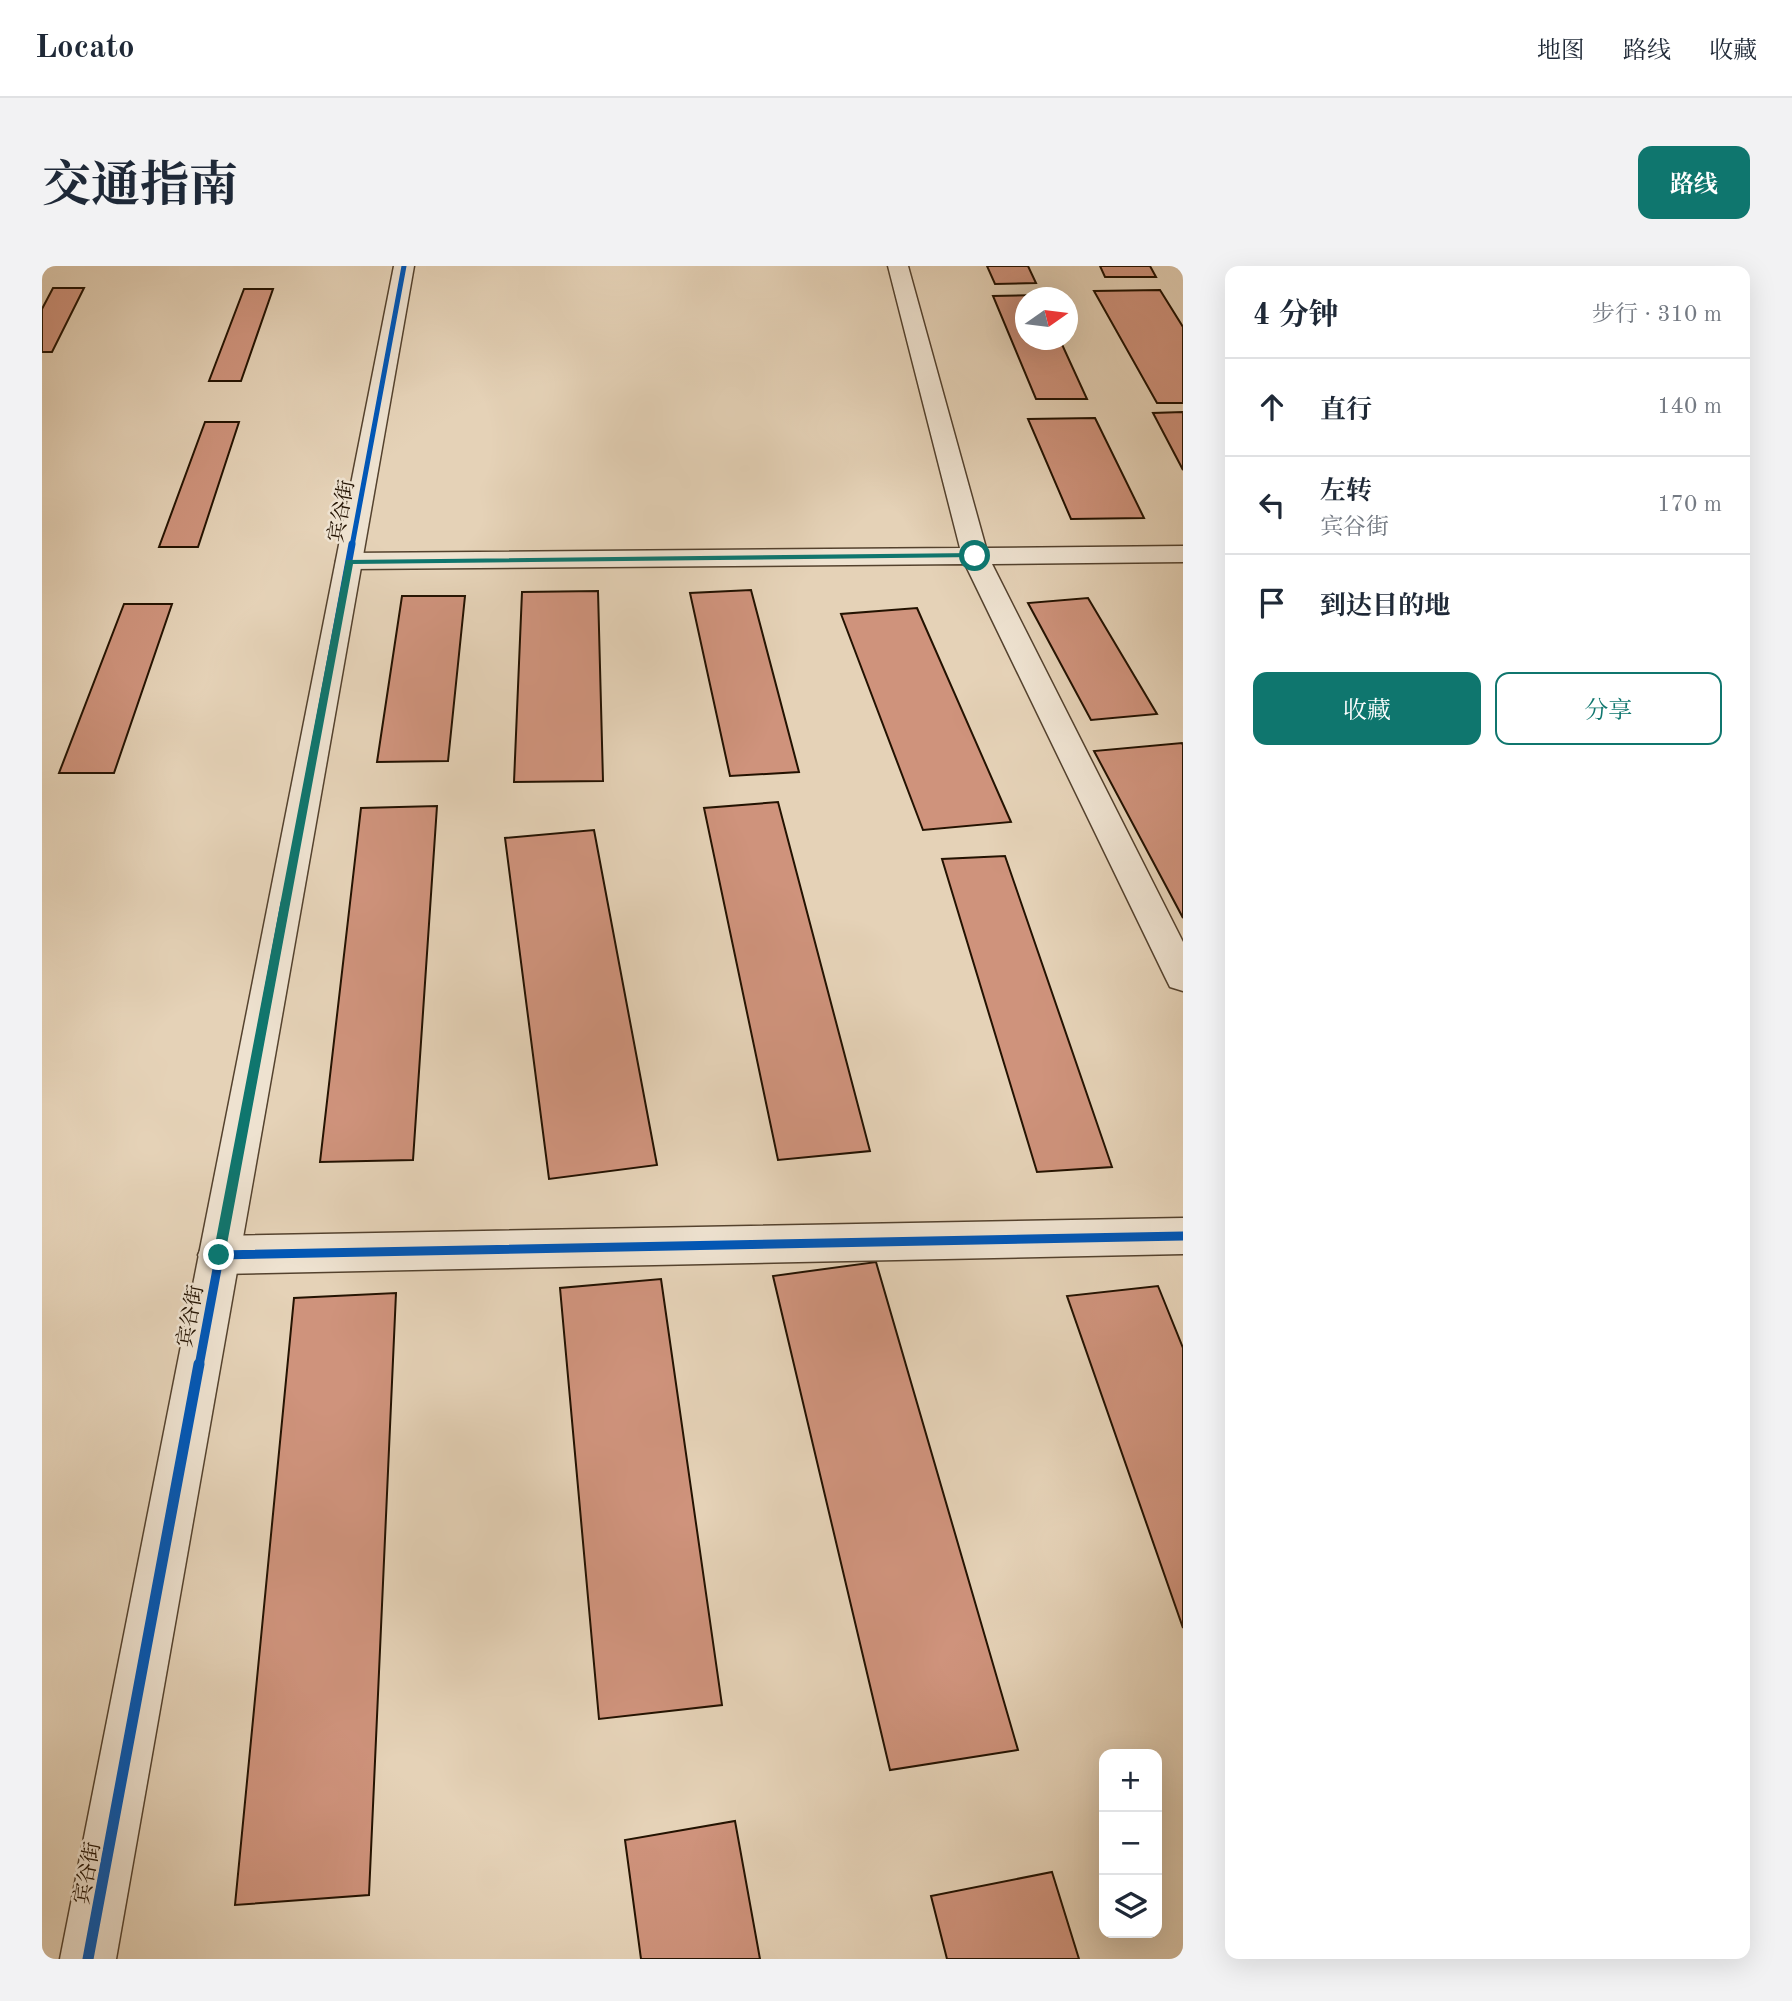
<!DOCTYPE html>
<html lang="zh">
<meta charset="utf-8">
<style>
:root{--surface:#fff;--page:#f2f2f3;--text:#1f2937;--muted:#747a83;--line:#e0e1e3;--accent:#0f766e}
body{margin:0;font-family:"Old Standard TT","Noto Serif SC",serif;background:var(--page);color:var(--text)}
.controls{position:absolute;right:21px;bottom:21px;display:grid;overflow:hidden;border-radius:14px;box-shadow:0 7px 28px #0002}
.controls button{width:63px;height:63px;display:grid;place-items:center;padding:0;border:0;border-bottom:2px solid var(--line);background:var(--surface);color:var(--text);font:35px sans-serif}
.compass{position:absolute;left:973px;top:21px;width:63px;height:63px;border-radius:50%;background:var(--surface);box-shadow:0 7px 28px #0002;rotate:76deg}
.stop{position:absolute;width:21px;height:21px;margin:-16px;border:5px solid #0f766e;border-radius:50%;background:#fff}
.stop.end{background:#0f766e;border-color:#fff;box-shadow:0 2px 7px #0008}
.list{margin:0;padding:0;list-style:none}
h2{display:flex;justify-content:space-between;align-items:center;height:91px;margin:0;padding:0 28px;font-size:30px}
h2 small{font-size:23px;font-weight:400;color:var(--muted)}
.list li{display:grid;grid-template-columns:46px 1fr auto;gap:21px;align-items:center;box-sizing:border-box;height:98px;padding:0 28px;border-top:2px solid var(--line)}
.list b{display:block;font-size:26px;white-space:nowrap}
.list p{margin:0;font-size:23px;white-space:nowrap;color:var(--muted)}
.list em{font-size:23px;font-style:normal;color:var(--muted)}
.actions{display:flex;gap:14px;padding:21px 28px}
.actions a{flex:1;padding:16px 0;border:2px solid var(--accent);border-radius:14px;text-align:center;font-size:24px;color:var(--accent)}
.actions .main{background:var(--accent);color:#fff}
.icon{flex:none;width:38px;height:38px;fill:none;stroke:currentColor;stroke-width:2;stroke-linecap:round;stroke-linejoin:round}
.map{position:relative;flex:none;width:1141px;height:1693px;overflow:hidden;border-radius:14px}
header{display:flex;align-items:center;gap:42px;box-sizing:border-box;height:98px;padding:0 35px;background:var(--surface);border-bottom:2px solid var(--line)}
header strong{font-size:33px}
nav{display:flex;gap:38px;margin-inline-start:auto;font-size:24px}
.intro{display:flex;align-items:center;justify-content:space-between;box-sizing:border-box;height:168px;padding:0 42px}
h1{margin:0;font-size:49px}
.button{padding:18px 32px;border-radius:14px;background:var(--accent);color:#fff;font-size:24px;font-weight:700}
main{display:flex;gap:42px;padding:0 42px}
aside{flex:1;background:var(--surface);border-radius:14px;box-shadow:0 7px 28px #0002}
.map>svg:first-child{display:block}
.building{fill:#cf937c;stroke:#231201;stroke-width:2}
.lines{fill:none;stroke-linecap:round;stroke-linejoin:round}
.minor-casing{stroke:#54422e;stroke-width:3}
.tertiary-casing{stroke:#54422e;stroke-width:3}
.minor{fill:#eee2d0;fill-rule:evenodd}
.tertiary{fill:#eee2d0;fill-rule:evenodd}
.cycleway-far3-casing{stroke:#eee2d0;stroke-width:8}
.cycleway-far2-casing{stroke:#eee2d0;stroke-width:10}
.cycleway-far1-casing{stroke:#eee2d0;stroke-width:13}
.cycleway-casing{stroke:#eee2d0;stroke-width:16}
.cycleway-far3{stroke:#0057b8;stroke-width:5}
.cycleway-far2{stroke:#0057b8;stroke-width:7}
.cycleway-far1{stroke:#0057b8;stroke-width:9}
.cycleway{stroke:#0057b8;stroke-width:11}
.route{fill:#0f766e}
.labels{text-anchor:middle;stroke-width:5;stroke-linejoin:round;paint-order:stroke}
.street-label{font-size:21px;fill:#231201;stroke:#eee2d0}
</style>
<header>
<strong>Locato</strong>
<nav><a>地图</a><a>路线</a><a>收藏</a></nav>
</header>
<div class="intro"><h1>交通指南</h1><a class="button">路线</a></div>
<main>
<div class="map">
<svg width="1141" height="1693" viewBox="0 0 1141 1693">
<rect width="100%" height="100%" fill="#e5d2b7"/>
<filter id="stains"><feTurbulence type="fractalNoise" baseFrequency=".00286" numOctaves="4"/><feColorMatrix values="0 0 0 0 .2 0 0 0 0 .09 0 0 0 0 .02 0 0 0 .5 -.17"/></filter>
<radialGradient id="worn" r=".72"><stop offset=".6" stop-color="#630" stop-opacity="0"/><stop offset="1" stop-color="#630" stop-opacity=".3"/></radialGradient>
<path class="building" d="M945,0H986L994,17L953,18Z
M1058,0H1108L1114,11H1063Z
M11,22H42L10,86H0V43Z
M202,23H231L199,115H167Z
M1118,24L1141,61V137H1115L1052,25Z
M997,29L998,32H984V74H1018L1045,133H994L951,30Z
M1141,146V204L1111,147Z
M1053,152L1102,252L1029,253L986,153Z
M163,156H197L156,281H117Z
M709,324L757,506L688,510L648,327Z
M556,325L561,515L472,516L480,326Z
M360,330H423L406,495L335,496Z
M1046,332L1115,448L1049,454L986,337Z
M82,338H130L72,507H17Z
M875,342L969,556L881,564L799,348Z
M1140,477L1141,479V652L1052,485Z
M736,536L828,885L736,894L662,542Z
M395,540L371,894L278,896L319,542Z
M552,564L615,899L507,913L463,572Z
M963,590L1070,901L995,906L900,593Z
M834,996L976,1484L848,1504L731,1010Z
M619,1013L680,1439L557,1453L518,1022Z
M1116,1020L1141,1082V1362L1025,1030Z
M354,1027L327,1629L193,1639L252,1032Z
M693,1555L718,1693H599L583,1574Z
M1010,1606L1037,1693H905L889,1630Z"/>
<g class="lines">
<g class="minor-casing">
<path id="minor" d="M846,0H866L944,282L1141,280V296L950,298L1141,676V725L1128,721L1123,711L923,298L307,303L298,301L294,295L298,289L307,287L918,282Z
M1141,952V988L177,1008L162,1002L156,989L162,976L177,970Z"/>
</g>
<g class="tertiary-casing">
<path id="tertiary" d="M352,0H372L74,1693H18Z"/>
</g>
<use href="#minor" class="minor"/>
<use href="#tertiary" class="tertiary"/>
<g class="cycleway-far3-casing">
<path id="cycleway-far3" d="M310,280L362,0"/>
</g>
<g class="cycleway-far2-casing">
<path id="cycleway-far2" d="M243,639L310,278"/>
</g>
<g class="cycleway-far1-casing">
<path id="cycleway-far1" d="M177,989L1141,970
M157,1100L243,637"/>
</g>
<g class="cycleway-casing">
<path id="cycleway" d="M46,1693L157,1098"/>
</g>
<use href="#cycleway-far3" class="cycleway-far3"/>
<use href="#cycleway-far2" class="cycleway-far2"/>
<use href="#cycleway-far1" class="cycleway-far1"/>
<use href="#cycleway" class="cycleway"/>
</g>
<path class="route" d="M933,287L935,291L311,298L183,989L181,993H173L171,989L304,294Z"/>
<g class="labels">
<g class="street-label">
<text transform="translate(299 245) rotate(-79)" y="7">宾谷街</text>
<text transform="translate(148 1050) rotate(-79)" y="7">宾谷街</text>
<text transform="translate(45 1607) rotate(-79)" y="7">宾谷街</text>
</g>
</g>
<rect width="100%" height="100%" filter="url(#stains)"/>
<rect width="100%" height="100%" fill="url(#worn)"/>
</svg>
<div class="controls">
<button>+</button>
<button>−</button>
<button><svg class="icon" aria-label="layers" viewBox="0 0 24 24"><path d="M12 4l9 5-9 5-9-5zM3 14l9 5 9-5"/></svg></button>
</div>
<svg class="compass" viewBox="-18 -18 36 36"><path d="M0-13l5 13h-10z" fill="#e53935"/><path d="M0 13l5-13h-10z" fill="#747a83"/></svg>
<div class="stop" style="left:933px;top:290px"></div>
<div class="stop end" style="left:177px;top:989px"></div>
</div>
<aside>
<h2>4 分钟<small>步行 · 310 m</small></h2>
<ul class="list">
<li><svg class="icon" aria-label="ahead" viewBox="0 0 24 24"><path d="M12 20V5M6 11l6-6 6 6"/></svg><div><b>直行</b></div><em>140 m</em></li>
<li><svg class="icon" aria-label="left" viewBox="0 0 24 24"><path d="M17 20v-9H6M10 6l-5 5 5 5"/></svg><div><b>左转</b><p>宾谷街</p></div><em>170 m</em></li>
<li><svg class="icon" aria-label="arrive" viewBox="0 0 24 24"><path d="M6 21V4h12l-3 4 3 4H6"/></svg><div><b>到达目的地</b></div></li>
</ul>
<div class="actions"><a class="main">收藏</a><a>分享</a></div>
</aside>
</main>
